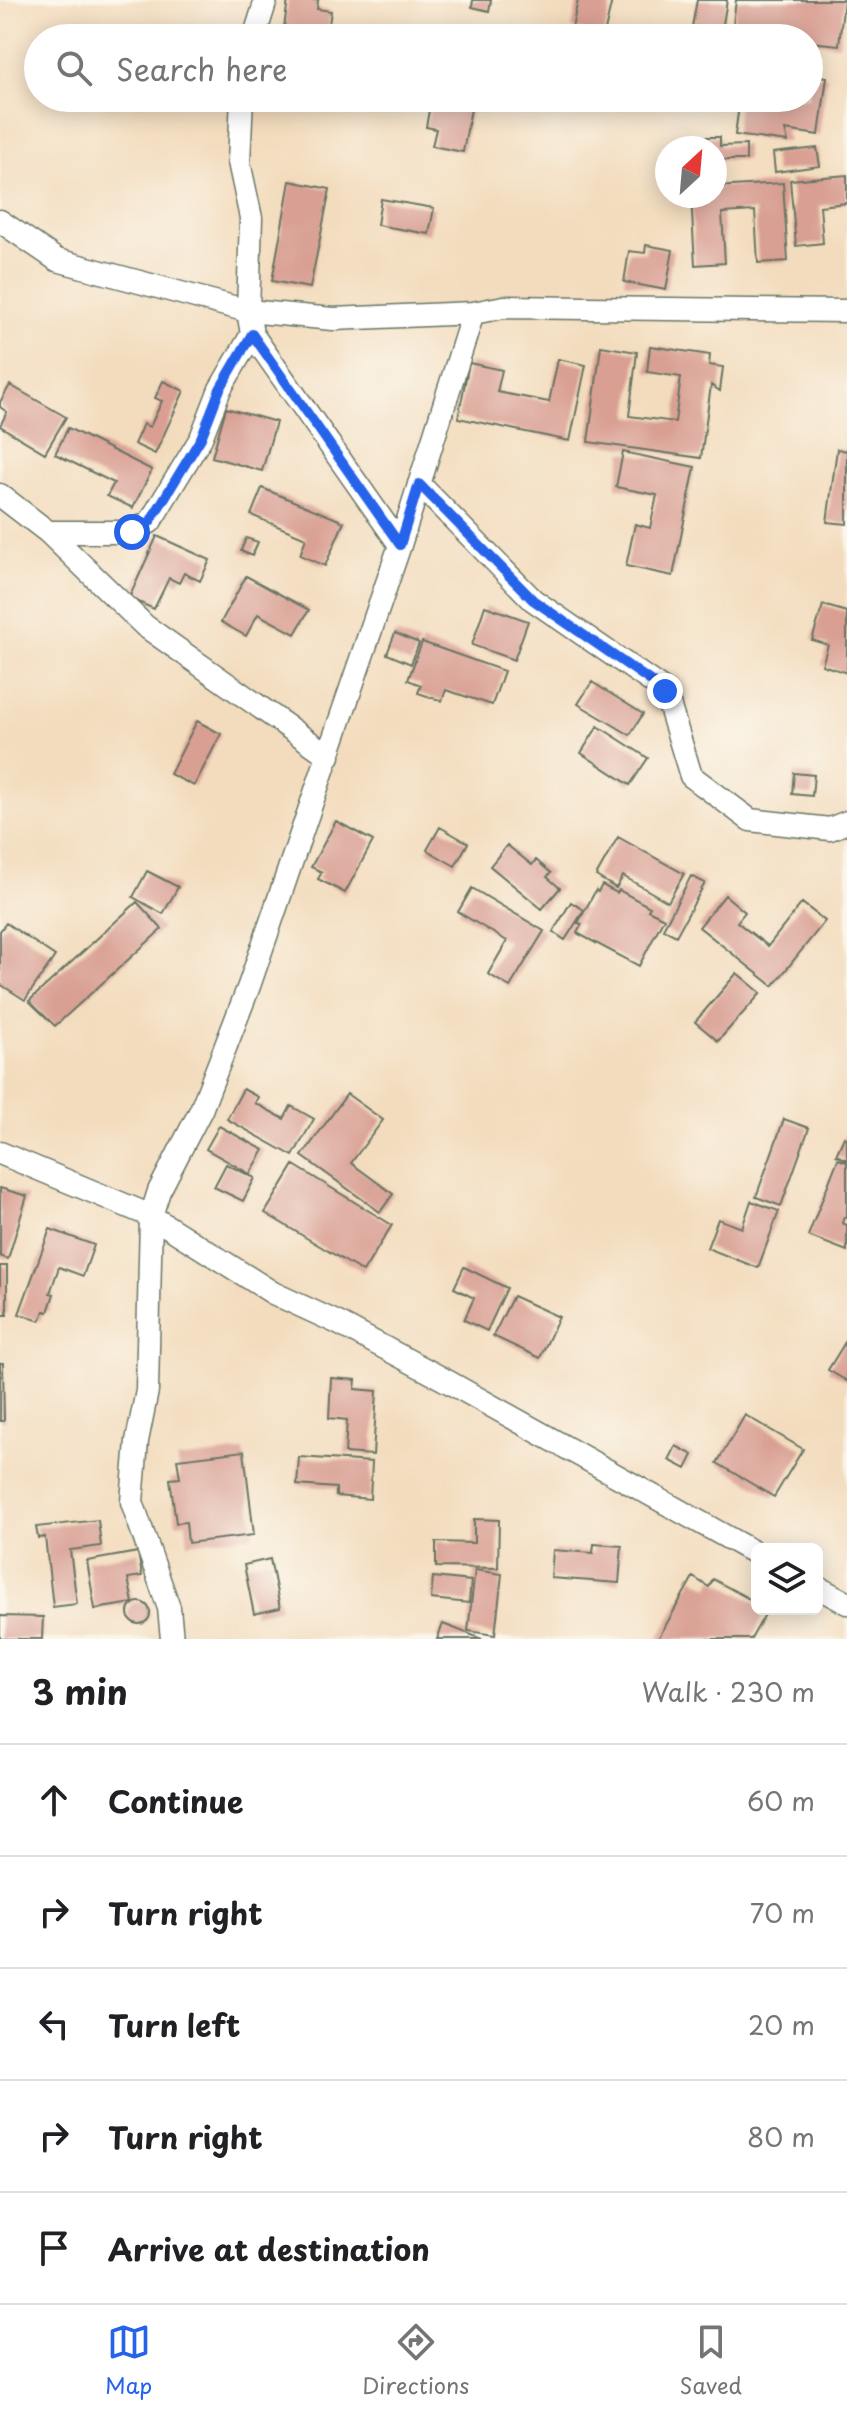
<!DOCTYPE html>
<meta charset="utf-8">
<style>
:root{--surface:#fff;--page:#f2f2f2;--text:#202124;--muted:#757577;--line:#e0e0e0;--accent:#2563eb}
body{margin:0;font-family:"Playpen Sans",sans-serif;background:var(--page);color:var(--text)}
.controls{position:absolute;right:24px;bottom:24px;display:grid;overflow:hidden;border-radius:12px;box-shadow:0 4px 20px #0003}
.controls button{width:72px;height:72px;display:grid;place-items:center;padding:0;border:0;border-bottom:2px solid var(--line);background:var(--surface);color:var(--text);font:40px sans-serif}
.compass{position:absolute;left:655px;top:136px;width:72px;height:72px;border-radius:50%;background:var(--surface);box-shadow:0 4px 20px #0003;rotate:26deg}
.stop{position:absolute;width:24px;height:24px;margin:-18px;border:6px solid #2563eb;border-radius:50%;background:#fff}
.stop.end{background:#2563eb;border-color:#fff;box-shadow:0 2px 8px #0008}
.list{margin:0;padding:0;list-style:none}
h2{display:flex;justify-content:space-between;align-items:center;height:104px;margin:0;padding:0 32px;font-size:34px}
h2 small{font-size:26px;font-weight:400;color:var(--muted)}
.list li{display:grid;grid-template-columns:52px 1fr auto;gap:24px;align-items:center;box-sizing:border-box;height:112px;padding:0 32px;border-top:2px solid var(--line)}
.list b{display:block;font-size:30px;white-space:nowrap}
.list em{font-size:26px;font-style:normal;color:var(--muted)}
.icon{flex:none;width:44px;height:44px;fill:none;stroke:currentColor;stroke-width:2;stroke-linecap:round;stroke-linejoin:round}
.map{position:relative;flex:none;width:847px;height:1639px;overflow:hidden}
.search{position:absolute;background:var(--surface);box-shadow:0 4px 20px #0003;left:24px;right:24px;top:24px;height:88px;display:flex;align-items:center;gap:20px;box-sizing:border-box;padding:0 28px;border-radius:44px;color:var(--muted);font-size:30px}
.sheet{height:664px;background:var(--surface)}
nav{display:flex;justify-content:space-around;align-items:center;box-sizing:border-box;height:112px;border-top:2px solid var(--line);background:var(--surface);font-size:22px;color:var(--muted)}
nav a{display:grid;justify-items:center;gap:4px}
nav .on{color:var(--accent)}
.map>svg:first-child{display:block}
.building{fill:#d99f93}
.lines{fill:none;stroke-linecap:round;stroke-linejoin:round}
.street-casing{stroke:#697564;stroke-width:25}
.street{stroke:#fff;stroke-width:22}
.route{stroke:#2563eb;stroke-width:10}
</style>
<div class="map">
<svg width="847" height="1639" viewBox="0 0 847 1639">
<rect width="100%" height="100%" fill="#fbf7ec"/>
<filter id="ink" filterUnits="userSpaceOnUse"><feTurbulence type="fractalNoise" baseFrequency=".0125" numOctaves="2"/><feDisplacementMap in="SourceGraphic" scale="16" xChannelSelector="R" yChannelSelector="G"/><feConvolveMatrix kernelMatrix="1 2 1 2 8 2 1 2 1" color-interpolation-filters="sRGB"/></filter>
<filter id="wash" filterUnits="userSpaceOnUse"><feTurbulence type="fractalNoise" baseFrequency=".006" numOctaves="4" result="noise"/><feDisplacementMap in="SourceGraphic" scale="32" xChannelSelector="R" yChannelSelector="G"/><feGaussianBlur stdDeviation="1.8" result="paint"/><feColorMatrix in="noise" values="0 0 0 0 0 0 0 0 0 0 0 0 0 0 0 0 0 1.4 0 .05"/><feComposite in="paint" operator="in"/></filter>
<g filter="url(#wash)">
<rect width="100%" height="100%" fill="#f3dcbd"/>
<g id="blocks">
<path class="building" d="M288,0H318L317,9L331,11L327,38L283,34Z
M473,0H491L489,11L472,7Z
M578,0H612L604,35L572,28Z
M697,0H727L721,37L691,32Z
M736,0H844L839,45L809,42V38H780L732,32Z
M809,74L827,77L819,135L785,130L788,142L735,135L740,98H809Z
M441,98H473L463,152L432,146L436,129L426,127L430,105L439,107Z
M705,137H720V146L746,145V160H715V148H705Z
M817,148L820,166L775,172L773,153Z
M847,175V203L820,206L823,243L796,246L790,180Z
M290,181L330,189L310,288L272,281Z
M783,183L788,261L758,263L755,211L722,213L725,263L695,265L691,196H715V187Z
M381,199L434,208L429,234L377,225Z
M646,245L673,250L666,290L624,282L629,251L645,253Z
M601,346L637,352L629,416L675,422L681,377L647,372L650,346L710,355L709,365L723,367L720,391L711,385L701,458L588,442Z
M558,359L586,365L570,441L458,418L469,363L502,370L497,392L549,402Z
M163,381L184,391L155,454L134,444L143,424L150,427L162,401L155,398Z
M10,385L66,417L45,453L0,426L7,412L0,407V402Z
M226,408L276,422L262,471L212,457Z
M68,428L152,470L133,508L107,496L114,483L55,454Z
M837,449L847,451V524L827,522Z
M623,452L695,467L673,576L626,566L635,524L650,528L657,495L616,487Z
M262,488L344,522L325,566L300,555L306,538L251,515Z
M157,536L210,560L200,581L184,573L179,583L169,578L154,609L129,598Z
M246,538L258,542L252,556L241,551Z
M246,576L309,610L295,634L258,614L246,636L221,622Z
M823,605L847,612V673L822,665L828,645L812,640Z
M485,606L528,621L514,660L472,645Z
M395,633L419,643L411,664L387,654Z
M422,642L504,671L492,705L446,690L442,701L418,693L421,685L408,680Z
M592,682L643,714L630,735L578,704Z
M197,721L221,734L194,786L170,774Z
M598,726L648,758L630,785L581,753Z
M794,773L814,775L812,796L792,794Z
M336,821L373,841L345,893L318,879L322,872L311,867Z
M440,827L468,843L455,866L427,850Z
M618,837L684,874L668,902L623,876L616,888L596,876Z
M507,845L532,865L536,860L551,873L547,877L560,888L542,909L490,866Z
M147,871L178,887L163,914L133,897Z
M691,876L705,883L676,936L663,929Z
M602,885L617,893L619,890L650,907L648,910L664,918L639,966L577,933L582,924L578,923L596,890L598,892Z
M472,888L544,931L510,987L488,974L507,941L458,912Z
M725,895L745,912L737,922L768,946L802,903L825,921L773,986L699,927Z
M137,902L162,929L55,1026L29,1001Z
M571,902L584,910L565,940L553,932Z
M6,923L55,956L25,1000L0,984V931Z
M737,973L761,993L718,1041L695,1022Z
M243,1089L258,1097L255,1103L284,1119L291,1106L314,1119L293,1156L227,1119Z
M347,1094L383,1120L351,1163L393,1194L380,1212L302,1156Z
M784,1119L809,1128L781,1206L756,1197Z
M219,1126L264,1150L250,1174L206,1149Z
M844,1137L847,1138V1160L836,1155Z
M838,1159L847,1162V1218L844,1217L842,1223L847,1225V1251L808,1236Z
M226,1164L255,1178L243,1201L214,1187Z
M294,1165L392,1225L363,1272L265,1213Z
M0,1188L27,1196L8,1259L0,1256Z
M751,1201L779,1211L758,1268L707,1248L718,1219L742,1228Z
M50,1229L94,1245L83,1276L59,1267L50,1293L54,1294L48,1312L44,1311L40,1321L19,1314Z
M0,1266H7V1315H0Z
M464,1267L507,1288L487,1331L464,1320L474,1298L454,1288Z
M513,1296L559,1317L540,1358L493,1336Z
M847,1339V1381L828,1370Z
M0,1363H3L4,1421H0Z
M331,1378L356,1380L355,1389L377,1391L373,1455L345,1453L347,1420L329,1418Z
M745,1415L803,1449L774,1497L717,1463Z
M676,1446L693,1455L686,1469L669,1460Z
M244,1451L254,1535L188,1543L186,1522L176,1523L170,1479L180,1478L177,1459Z
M299,1457L372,1462L370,1499L336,1496V1488L297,1485Z
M474,1519L499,1520L498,1568L436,1567V1542L474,1543Z
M98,1520L101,1546L70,1550L77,1604L53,1607L45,1537L38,1538L36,1527Z
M594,1544L622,1546L619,1583L551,1578L553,1550L593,1553Z
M138,1552L142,1576L128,1578L133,1603L95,1609L87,1561Z
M270,1559L280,1608L254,1614L244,1565Z
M475,1570L502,1574L495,1635L468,1631Z
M433,1577L471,1581L469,1603L431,1599Z
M693,1577L709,1587L713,1579L757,1603V1609H768L751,1639H658Z
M128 1613a11 11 0 1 1 22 0a11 11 0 1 1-22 0Z
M0,1616L43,1617L42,1639H0Z
M443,1624L482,1639H437Z"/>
</g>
</g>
<g filter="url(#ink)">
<use href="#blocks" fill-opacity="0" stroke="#697564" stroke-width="2"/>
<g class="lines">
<g class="street-casing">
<path id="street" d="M254,38L266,0
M242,98L239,162L251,218L248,311L333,319L473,313L504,307L847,311
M0,221L57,260L248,311L252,334L220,389L201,438L150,522L132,532H48
M252,334L400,545
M419,484L533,600L665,691L691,776L750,820L830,829L847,822
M0,495L48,532L145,626L329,756
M0,1153L151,1216L273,1293L338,1323L445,1380L757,1554
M817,1587L847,1603
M172,1639L169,1608L132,1502L137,1441L147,1391L151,1216L159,1191L201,1110L249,986L400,545L473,313"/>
</g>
<use href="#street" class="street"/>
</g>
</g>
<g class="lines" filter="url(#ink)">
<path class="route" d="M132,532L150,522L201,438L220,389L252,334L400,545L419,484L533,600L665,691"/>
</g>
</svg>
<div class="controls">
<button><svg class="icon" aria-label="layers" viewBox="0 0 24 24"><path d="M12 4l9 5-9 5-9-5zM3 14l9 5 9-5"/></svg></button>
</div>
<svg class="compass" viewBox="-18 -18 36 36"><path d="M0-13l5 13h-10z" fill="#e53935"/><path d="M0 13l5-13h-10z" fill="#757577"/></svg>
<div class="stop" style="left:132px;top:532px"></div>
<div class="stop end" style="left:665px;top:691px"></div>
<div class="search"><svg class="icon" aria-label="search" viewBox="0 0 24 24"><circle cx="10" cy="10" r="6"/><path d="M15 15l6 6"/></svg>Search here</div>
</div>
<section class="sheet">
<h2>3 min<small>Walk · 230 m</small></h2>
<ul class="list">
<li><svg class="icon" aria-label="ahead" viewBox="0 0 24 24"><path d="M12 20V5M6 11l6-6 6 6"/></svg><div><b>Continue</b></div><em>60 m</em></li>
<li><svg class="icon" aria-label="right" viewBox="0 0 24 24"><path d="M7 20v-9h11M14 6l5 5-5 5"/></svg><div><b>Turn right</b></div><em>70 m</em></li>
<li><svg class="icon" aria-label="left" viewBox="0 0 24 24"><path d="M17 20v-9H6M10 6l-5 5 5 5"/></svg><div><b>Turn left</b></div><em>20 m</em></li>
<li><svg class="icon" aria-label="right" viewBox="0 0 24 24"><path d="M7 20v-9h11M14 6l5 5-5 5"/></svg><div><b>Turn right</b></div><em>80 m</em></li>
<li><svg class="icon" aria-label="arrive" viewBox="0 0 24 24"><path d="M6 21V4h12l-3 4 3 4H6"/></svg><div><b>Arrive at destination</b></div></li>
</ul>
</section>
<nav>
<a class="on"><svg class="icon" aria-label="map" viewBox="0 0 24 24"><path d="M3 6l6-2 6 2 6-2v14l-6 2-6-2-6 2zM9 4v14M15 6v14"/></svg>Map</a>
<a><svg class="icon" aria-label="directions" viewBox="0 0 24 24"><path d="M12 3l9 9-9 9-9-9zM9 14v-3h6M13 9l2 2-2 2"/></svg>Directions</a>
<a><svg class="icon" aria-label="saved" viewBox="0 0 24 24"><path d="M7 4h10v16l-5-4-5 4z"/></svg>Saved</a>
</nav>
